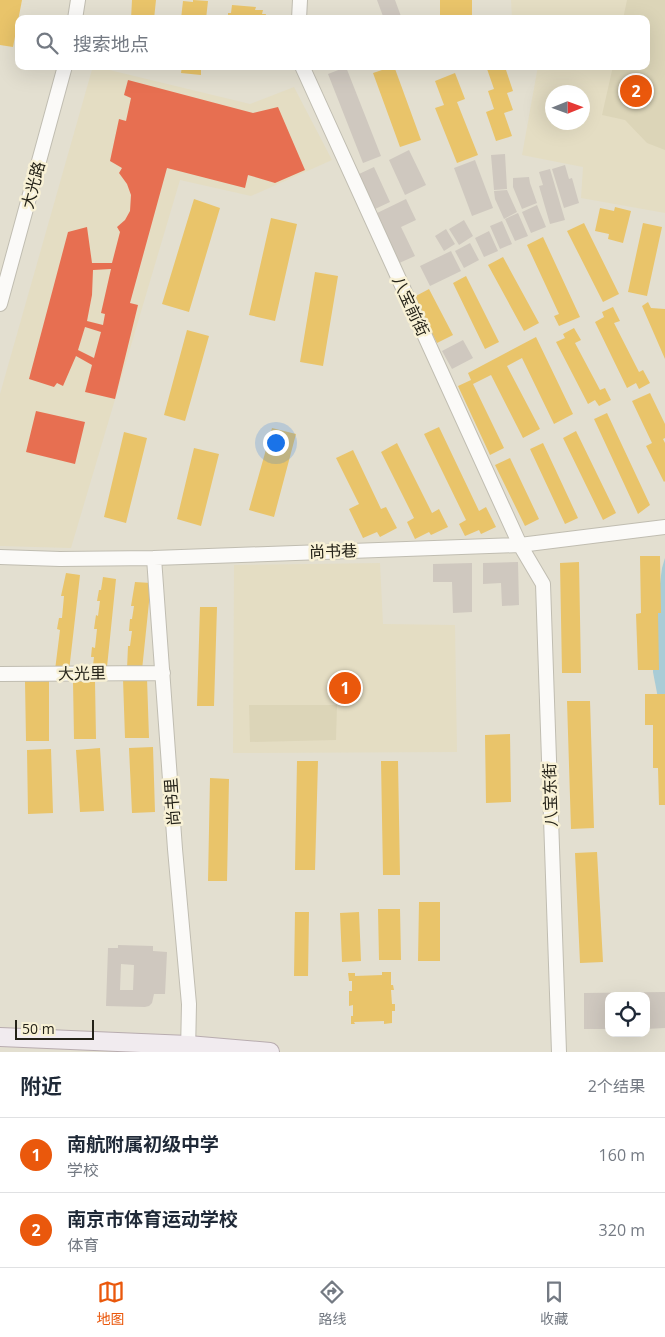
<!DOCTYPE html>
<html lang="zh">
<meta charset="utf-8">
<style>
:root{--surface:#fff;--page:#f2f2f3;--text:#1f2937;--muted:#747a83;--line:#e0e1e3;--accent:#ea580c}
body{margin:0;font-family:"Open Sans","Noto Sans SC",sans-serif;background:var(--page);color:var(--text)}
.controls{position:absolute;right:15px;bottom:15px;display:grid;overflow:hidden;border-radius:10px;box-shadow:0 5px 20px #0002}
.controls button{width:45px;height:45px;display:grid;place-items:center;padding:0;border:0;border-bottom:1px solid var(--line);background:var(--surface);color:var(--text);font:25px sans-serif}
.compass{position:absolute;left:545px;top:85px;width:45px;height:45px;border-radius:50%;background:var(--surface);box-shadow:0 5px 20px #0002;rotate:89deg}
.scale{position:absolute;left:15px;bottom:12px;width:79px;box-sizing:border-box;padding-left:5px;border:2px solid #242218;border-top:0;font-size:14px;line-height:18px;white-space:nowrap;color:#242218;-webkit-text-stroke:4px #f8f1d5;paint-order:stroke}
.you{position:absolute;left:275px;top:442px;width:18px;height:18px;margin:-12px;border:4px solid #fff;border-radius:50%;background:#1a73e8;box-shadow:0 0 0 8px #1a73e833}
.badge{display:grid;place-items:center;width:32px;height:32px;border-radius:50%;background:var(--accent);color:#fff;font-size:16px;font-weight:700}
.pin{position:absolute;translate:-50% -50%;border:2px solid #fff;box-shadow:0 1px 5px #0006}
.list{margin:0;padding:0;list-style:none}
h2{display:flex;justify-content:space-between;align-items:center;height:65px;margin:0;padding:0 20px;font-size:21px}
h2 small{font-size:16px;font-weight:400;color:var(--muted)}
.list li{display:grid;grid-template-columns:32px 1fr auto;gap:15px;align-items:center;box-sizing:border-box;height:75px;padding:0 20px;border-top:1px solid var(--line)}
.list b{display:block;font-size:19px;white-space:nowrap}
.list p{margin:0;font-size:16px;white-space:nowrap;color:var(--muted)}
.list em{font-size:16px;font-style:normal;color:var(--muted)}
.icon{flex:none;width:28px;height:28px;fill:none;stroke:currentColor;stroke-width:2;stroke-linecap:round;stroke-linejoin:round}
.map{position:relative;flex:none;width:665px;height:1052px;overflow:hidden}
.search{position:absolute;background:var(--surface);box-shadow:0 5px 20px #0002;left:15px;right:15px;top:15px;height:55px;display:flex;align-items:center;gap:12px;box-sizing:border-box;padding:0 18px;border-radius:10px;color:var(--muted);font-size:19px}
.sheet{height:215px;background:var(--surface)}
nav{display:flex;justify-content:space-around;align-items:center;box-sizing:border-box;height:70px;border-top:1px solid var(--line);background:var(--surface);font-size:14px;color:var(--muted)}
nav a{display:grid;justify-items:center;gap:2px}
nav .on{color:var(--accent)}
.map>svg:first-child{display:block}
.built{fill:#e4ddc3;fill-rule:evenodd}
.green{fill:#dcd5b8}
.water{fill:#a9ccd6}
.homes{fill:#e9c46a}
.shops{fill:#e76f51;fill-rule:evenodd}
.building{fill:#cfc8bf;fill-rule:evenodd}
.lines{fill:none;stroke-linecap:round;stroke-linejoin:round}
.minor-casing{stroke:#c0bdb1;stroke-width:16}
.major-casing{stroke:#b8acaf;stroke-width:20}
.minor{stroke:#fbfaf8;stroke-width:14}
.major{stroke:#f1ebef;stroke-width:18}
.labels{text-anchor:middle;stroke-width:5;stroke-linejoin:round;paint-order:stroke}
.street-label{font-size:16px;fill:#242218;stroke:#f8f1d5}
</style>
<div class="map">
<svg width="665" height="1052" viewBox="0 0 665 1052">
<rect width="100%" height="100%" fill="#e3dfd0"/>
<path class="built" d="M511,0H665V213L581,198L583,167L522,155L538,66H646V19H512ZM552,92H582V122H552Z
M93,66L250,104L294,87L332,160L251,196L180,180L71,548L0,546V394Z
M380,563L383,624L455,625L457,752L233,753L234,565Z"/>
<path class="green" d="M627,0H665V150L647,143L625,120L602,115L613,66H646V19H623Z
M249,705H337L336,740L250,742Z"/>
<path class="water" d="M665,558V735L653,672V637L662,568Z"/>
<path class="homes" d="M0,0H22L13,47L0,45Z
M132,0H156L154,19H131Z
M193,0L208,1L206,19H181L183,1L193,2Z
M440,0H472V19H440Z
M232,5L256,7L255,10H263L262,14H266L265,19H228V13H231Z
M182,66H201V75L181,73Z
M394,66L421,140L400,147L373,73Z
M486,66L515,67L506,70L513,91L507,93L513,110L504,113L512,136L496,141L486,112L494,109L488,91L494,89Z
M455,73L465,99L457,102L478,155L457,163L435,108L444,105L435,81Z
M194,199L220,208L189,312L162,304Z
M615,207L631,211L623,243L608,239L609,234L595,231L600,208L614,211Z
M271,218L297,224L275,321L249,315Z
M584,223L619,294L603,302L567,231Z
M643,223L662,227L647,296L628,292Z
M543,237L580,317L559,326L554,316L559,314L527,245Z
M503,257L539,323L524,331L488,265Z
M315,272L338,276L323,366L300,362Z
M466,276L499,342L485,349L453,283Z
M429,289L453,335L437,343L414,297Z
M648,302L651,308L665,309V359L642,306Z
M613,307L620,321L614,323L639,372L643,370L650,383L639,389L636,383L627,388L595,322L604,317L602,312Z
M574,328L581,340L575,343L600,390L605,388L611,400L599,406L595,400L588,404L556,342L565,338L563,334Z
M187,330L209,336L185,421L164,415Z
M536,337L573,414L554,424L522,358L507,366L540,429L523,438L491,375L473,384L504,448L490,455L458,386L471,380L468,373Z
M650,393L665,424V438L663,439L665,443V481L664,482L646,446L652,443L632,401Z
M607,413L650,505L638,514L594,419Z
M439,427L479,511L486,507L496,527L481,534L479,530L465,536L459,524L466,520L424,434Z
M272,428L296,434L274,517L249,510Z
M576,431L616,513L603,520L563,438Z
M124,432L147,438L126,523L104,517Z
M397,443L432,513L439,509L448,527L431,535L429,532L415,539L407,522L414,518L381,452Z
M543,443L578,518L565,524L530,449Z
M194,448L219,454L201,526L177,519Z
M353,450L381,509L386,507L397,528L380,537L377,532L363,538L349,509L359,504L336,458Z
M510,458L539,519L525,526L495,465Z
M640,556H660L661,613H658L659,670H638L636,614L641,613Z
M579,562L581,673H562L560,563Z
M66,573L80,575L69,671L55,670L60,630L57,629L59,618H62L64,596H61Z
M103,577L116,579L107,667L93,665L94,657H91L92,647L95,648L97,629H94L96,615L98,616L100,601H97L99,590H101Z
M135,582L151,583L142,670L127,669L128,646H130L132,631H129L130,619H132L134,606H131Z
M200,607H217L214,706H197Z
M147,678L149,738H125L123,679Z
M25,681H49V741H26Z
M73,681H95L96,739H74Z
M645,694H665V805H659L658,768H653V725H645Z
M567,701H590L594,828L571,829Z
M510,734L511,802L486,803L485,735Z
M153,747L155,812L132,813L129,748Z
M100,748L104,811L80,812L76,750Z
M51,749L53,813L28,814L27,750Z
M297,761H318L315,870H295Z
M381,761H398L400,875H383Z
M210,778L229,779L227,881H208Z
M597,852L603,962L580,963L575,853Z
M419,902H440V961H418Z
M378,909H400L401,960H379Z
M295,912H309L308,976H294Z
M359,912L361,961L342,962L340,913Z
M382,972H391V985H393L394,990H391L392,1004H395V1011H392V1023L384,1024V1021L354,1022L355,1024H351V1016H353V1005L349,1006V991H352V981H349L348,973H355V976L382,975Z"/>
<path class="shops" d="M128,80L253,113L278,107L305,170L275,183L248,175L245,188L167,168L130,303L138,305L115,399L85,392L92,365L76,356L63,386L57,383L54,387L29,379L68,232L87,227L92,263H112L120,232L117,227L125,220L130,211L131,195L127,184L119,173L122,168L110,161L119,119L126,121L131,98L124,95ZM111,269L101,313L105,314L103,325L87,321L92,295L93,270ZM85,327L101,332L94,358L78,350Z
M36,411L85,422L75,464L26,452Z"/>
<path class="building" d="M377,0H395L402,19H384Z
M346,67L381,156L363,163L328,74Z
M409,150L426,185L405,195L389,160Z
M505,154L507,189L494,190L491,155Z
M475,160L493,208L472,216L454,168Z
M565,165L569,179L572,178L579,203L564,208L552,169Z
M374,167L390,202L375,209L359,174Z
M550,169L565,220L550,224L539,186L543,185L539,172Z
M529,177L530,183L537,203L522,209L513,187V178Z
M507,190L517,212L504,219L495,199L494,191Z
M406,199L416,220L401,227L415,256L397,264L373,215Z
M537,205L546,227L531,233L522,212Z
M518,213L528,236L515,241L505,219Z
M464,220L473,236L459,245L449,229Z
M502,221L512,244L500,249L490,226Z
M446,229L455,244L444,251L435,236Z
M489,231L498,251L484,257L475,238Z
M470,243L479,260L464,268L455,251Z
M451,251L461,271L430,286L420,266Z
M463,340L473,358L452,369L442,351Z
M518,562L519,605L502,606L501,583L483,584V563Z
M472,563V612L453,613L452,582H433V564Z
M118,945L153,946V951L167,952L165,994H154L152,1003L149,1006L145,1007L106,1006L108,948H118ZM121,964L134,965L133,990H120Z
M665,992V1028L646,1029V996H609V1029H584V993Z"/>
<g class="lines">
<g class="minor-casing">
<path id="minor" d="M75,19L78,0
M299,19L300,0
M302,66L520,545L543,584L559,1052
M0,304L65,66
M0,557L60,559L154,558L520,545L665,527
M154,558L175,849L189,1004L188,1052
M0,674L163,673"/>
</g>
<g class="major-casing">
<path id="major" d="M0,1037L188,1045L270,1052"/>
</g>
<use href="#minor" class="minor"/>
<use href="#major" class="major"/>
</g>
<g class="labels">
<g class="street-label">
<text transform="translate(33 185) rotate(-75)" y="6">大光路</text>
<text transform="translate(411 306) rotate(65)" y="6">八宝前街</text>
<text transform="translate(333 551) rotate(-2)" y="6">尚书巷</text>
<text transform="translate(82 673) rotate(-1)" y="6">大光里</text>
<text transform="translate(550 795) rotate(-92)" y="6">八宝东街</text>
<text transform="translate(172 802) rotate(-94)" y="6">尚书里</text>
</g>
</g>
</svg>
<div class="controls">
<button><svg class="icon" aria-label="locate" viewBox="0 0 24 24"><circle cx="12" cy="12" r="6"/><path d="M12 2v4M12 18v4M2 12h4M18 12h4"/></svg></button>
</div>
<svg class="compass" viewBox="-18 -18 36 36"><path d="M0-13l5 13h-10z" fill="#e53935"/><path d="M0 13l5-13h-10z" fill="#747a83"/></svg>
<div class="scale">50 m</div>
<div class="you"></div>
<div class="pin badge" style="left:345px;top:688px">1</div>
<div class="pin badge" style="left:636px;top:91px">2</div>
<div class="search"><svg class="icon" aria-label="search" viewBox="0 0 24 24"><circle cx="10" cy="10" r="6"/><path d="M15 15l6 6"/></svg>搜索地点</div>
</div>
<section class="sheet">
<h2>附近<small>2个结果</small></h2>
<ul class="list">
<li><span class="badge">1</span><div><b>南航附属初级中学</b><p>学校</p></div><em>160 m</em></li>
<li><span class="badge">2</span><div><b>南京市体育运动学校</b><p>体育</p></div><em>320 m</em></li>
</ul>
</section>
<nav>
<a class="on"><svg class="icon" aria-label="map" viewBox="0 0 24 24"><path d="M3 6l6-2 6 2 6-2v14l-6 2-6-2-6 2zM9 4v14M15 6v14"/></svg>地图</a>
<a><svg class="icon" aria-label="directions" viewBox="0 0 24 24"><path d="M12 3l9 9-9 9-9-9zM9 14v-3h6M13 9l2 2-2 2"/></svg>路线</a>
<a><svg class="icon" aria-label="saved" viewBox="0 0 24 24"><path d="M7 4h10v16l-5-4-5 4z"/></svg>收藏</a>
</nav>
